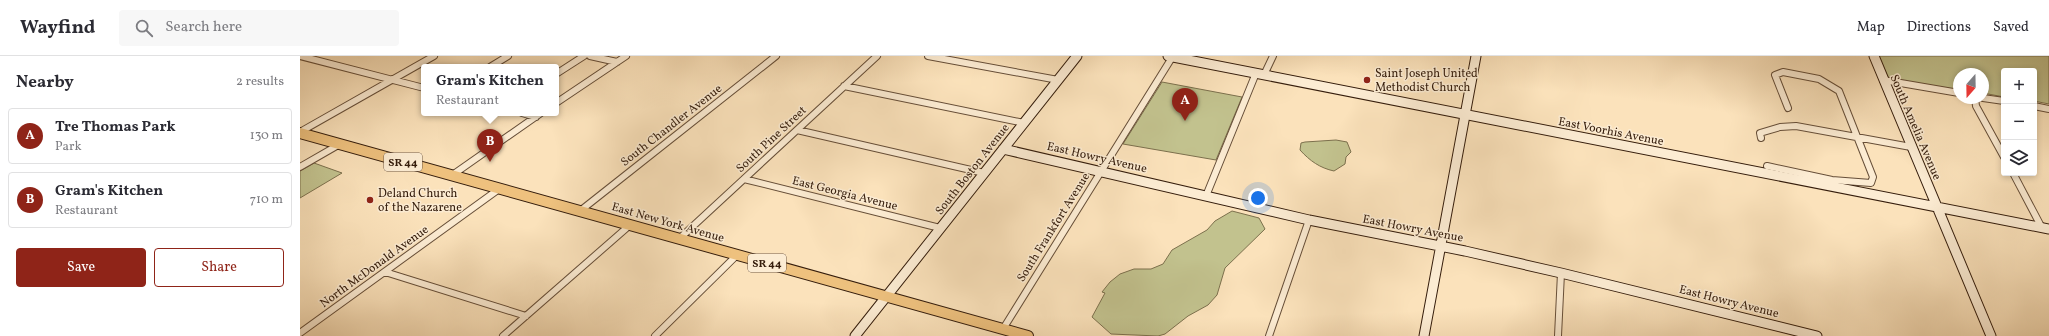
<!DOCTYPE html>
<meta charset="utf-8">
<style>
:root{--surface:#fff;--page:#f7f7f7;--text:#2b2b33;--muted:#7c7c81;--line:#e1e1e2;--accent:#8f2418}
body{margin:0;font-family:Vollkorn,serif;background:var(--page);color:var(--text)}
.controls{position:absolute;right:12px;top:12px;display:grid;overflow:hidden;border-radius:4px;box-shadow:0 2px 6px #0003}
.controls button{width:36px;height:36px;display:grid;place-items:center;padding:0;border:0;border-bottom:1px solid var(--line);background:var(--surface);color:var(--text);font:20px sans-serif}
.compass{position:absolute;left:1653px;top:12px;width:36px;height:36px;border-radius:50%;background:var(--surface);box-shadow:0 2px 6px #0003;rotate:200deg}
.you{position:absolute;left:958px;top:142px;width:14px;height:14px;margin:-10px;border:3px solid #fff;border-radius:50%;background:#1a73e8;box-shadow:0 0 0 6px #1a73e833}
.badge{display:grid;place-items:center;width:26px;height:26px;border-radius:50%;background:var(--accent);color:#fff;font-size:13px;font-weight:700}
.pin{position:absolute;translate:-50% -33px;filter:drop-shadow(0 1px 2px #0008)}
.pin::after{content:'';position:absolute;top:21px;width:14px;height:12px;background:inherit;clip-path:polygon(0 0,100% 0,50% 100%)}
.popup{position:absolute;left:121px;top:8px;width:138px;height:52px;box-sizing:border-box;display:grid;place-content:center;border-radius:4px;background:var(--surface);filter:drop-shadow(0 1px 3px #0005);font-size:13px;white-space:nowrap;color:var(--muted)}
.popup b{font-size:15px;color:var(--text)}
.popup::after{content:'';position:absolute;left:50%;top:100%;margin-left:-8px;border:8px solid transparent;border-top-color:var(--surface)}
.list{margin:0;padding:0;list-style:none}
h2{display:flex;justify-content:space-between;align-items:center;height:52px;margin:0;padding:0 16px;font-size:17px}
h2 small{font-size:13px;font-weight:400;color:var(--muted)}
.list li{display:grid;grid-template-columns:26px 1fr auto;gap:12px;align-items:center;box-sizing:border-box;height:56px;margin:0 8px 8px;padding:0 8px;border:1px solid var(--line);border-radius:4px}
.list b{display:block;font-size:15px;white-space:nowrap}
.list p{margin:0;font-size:13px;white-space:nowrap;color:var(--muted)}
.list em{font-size:13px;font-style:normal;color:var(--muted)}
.actions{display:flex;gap:8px;padding:12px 16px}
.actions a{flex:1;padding:9px 0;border:1px solid var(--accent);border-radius:4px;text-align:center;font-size:14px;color:var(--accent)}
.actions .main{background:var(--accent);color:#fff}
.icon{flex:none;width:22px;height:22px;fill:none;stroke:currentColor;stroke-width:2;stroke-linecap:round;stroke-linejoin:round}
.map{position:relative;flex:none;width:1749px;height:280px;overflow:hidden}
header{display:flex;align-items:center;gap:24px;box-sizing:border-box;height:56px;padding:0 20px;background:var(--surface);border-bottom:1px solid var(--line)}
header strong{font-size:19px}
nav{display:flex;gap:22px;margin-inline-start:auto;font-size:14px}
.search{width:280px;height:36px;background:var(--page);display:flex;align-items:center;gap:10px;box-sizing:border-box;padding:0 14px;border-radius:4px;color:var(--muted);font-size:15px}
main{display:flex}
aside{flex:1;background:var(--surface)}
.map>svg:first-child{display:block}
.green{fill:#c2c28e;stroke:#7c704d}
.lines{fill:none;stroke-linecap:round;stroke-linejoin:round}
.street-casing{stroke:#664e38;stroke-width:8}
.secondary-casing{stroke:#351d0c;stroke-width:11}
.primary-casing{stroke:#351d0c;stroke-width:12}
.street{stroke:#fcecd3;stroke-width:6}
.secondary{stroke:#fcecd3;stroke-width:9}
.primary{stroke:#eec17e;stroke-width:10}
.poi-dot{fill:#8f2418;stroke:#fcecd3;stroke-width:1.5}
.labels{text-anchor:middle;stroke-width:3;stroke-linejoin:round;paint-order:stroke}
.shield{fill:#fcecd3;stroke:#715b48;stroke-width:1}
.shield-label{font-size:11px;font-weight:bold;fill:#351d0c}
.poi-label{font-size:12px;fill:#351d0c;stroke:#fcecd3;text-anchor:start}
.street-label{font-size:12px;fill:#351d0c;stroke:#fcecd3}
</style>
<header>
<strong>Wayfind</strong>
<div class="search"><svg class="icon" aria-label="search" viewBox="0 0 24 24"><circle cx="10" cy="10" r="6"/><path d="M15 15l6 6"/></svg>Search here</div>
<nav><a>Map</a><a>Directions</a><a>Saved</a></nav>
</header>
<main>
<aside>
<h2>Nearby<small>2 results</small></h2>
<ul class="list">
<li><span class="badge">A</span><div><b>Tre Thomas Park</b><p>Park</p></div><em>130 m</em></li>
<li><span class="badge">B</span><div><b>Gram's Kitchen</b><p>Restaurant</p></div><em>710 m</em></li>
</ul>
<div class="actions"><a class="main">Save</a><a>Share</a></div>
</aside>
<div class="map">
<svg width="1749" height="280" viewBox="0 0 1749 280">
<rect width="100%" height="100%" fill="#fbe2bb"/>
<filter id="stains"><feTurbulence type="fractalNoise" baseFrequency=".005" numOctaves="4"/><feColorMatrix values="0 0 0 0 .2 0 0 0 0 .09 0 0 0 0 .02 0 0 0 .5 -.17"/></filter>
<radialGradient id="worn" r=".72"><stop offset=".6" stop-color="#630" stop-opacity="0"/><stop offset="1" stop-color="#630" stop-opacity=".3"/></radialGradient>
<path class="green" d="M1577,0H1749V48L1734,45V15H1704V41L1683,37V18H1659V34L1586,22Z
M862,26L942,41L916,104L823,88Z
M1036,84L1047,86L1051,96L1046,101L1045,108L1034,115C1020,112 1010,105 1000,94L1001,87L1005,86Z
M14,107L42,117L0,142V115Z
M932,155L959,162L965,173L925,212L917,239L908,249L888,260L865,278L858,280L811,278L792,261L805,237L802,236L810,226L820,218L834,213H851L863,208L872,194L907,174L915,165Z"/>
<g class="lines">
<g class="street-casing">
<path id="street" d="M0,0L124,32
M290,0L317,6
M628,0L758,24
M190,11L208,0
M256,18L284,0
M964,19L973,0
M1583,24L1659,37
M544,30L724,67
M1675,42L1676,50L1704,101
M1683,42L1704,45
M256,47L326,0
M1734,50L1749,53
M222,57L236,61
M497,74L684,117
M0,76L134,0
M1461,82L1460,77L1480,71L1496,70L1611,91
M1467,110L1532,124L1571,127L1573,121L1539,35L1519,23L1483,16L1475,19L1488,52
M0,111L40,88
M1713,117L1742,172
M151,120L241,57
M444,123L640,172
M906,140L956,17
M280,155L476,0
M379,183L577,0
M85,216L226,260
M703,273L873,0
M0,277L199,133
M203,280L330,169
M355,280L437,199
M969,280L1009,164
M1258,280L1261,217"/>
</g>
<g class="secondary-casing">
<path id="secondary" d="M868,0L1749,173
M1574,0L1691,280
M703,93L1009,164L1165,195L1261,217L1517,280
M555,280L777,0
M1124,280L1176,0"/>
</g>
<g class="primary-casing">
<path id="primary" d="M0,77L728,280"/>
</g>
<use href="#street" class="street"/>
<use href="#secondary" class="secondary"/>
<use href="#primary" class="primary"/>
</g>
<g class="poi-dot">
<circle cx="1067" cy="24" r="4"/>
<circle cx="70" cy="144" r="4"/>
</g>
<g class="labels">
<g class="shield">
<rect x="84" y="97" width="38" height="18" rx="3"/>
<rect x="448" y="198" width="38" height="18" rx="3"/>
</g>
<g class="shield-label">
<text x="103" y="110">SR 44</text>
<text x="467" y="211">SR 44</text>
</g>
<g class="poi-label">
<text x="1075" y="21">Saint Joseph United<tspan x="1075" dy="14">Methodist Church</tspan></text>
<text x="78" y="141">Deland Church<tspan x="78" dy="14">of the Nazarene</tspan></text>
</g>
<g class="street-label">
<text transform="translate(371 69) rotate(-38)" y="4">South Chandler Avenue</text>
<text transform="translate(1616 71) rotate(67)" y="4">South Amelia Avenue</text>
<text transform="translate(1311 75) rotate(11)" y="4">East Voorhis Avenue</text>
<text transform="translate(471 83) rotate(-43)" y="4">South Pine Street</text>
<text transform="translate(797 101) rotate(13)" y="4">East Howry Avenue</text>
<text transform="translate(672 113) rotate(-52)" y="4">South Boston Avenue</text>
<text transform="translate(545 137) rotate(14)" y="4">East Georgia Avenue</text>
<text transform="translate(368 166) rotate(16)" y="4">East New York Avenue</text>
<text transform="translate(753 171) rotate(-58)" y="4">South Frankfort Avenue</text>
<text transform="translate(1113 172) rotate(11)" y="4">East Howry Avenue</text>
<text transform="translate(74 210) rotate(-36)" y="4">North McDonald Avenue</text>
<text transform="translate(1429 245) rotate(14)" y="4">East Howry Avenue</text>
</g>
</g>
<rect width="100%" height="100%" filter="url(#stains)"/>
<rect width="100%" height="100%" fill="url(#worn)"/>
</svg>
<div class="controls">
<button>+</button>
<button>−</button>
<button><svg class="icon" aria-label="layers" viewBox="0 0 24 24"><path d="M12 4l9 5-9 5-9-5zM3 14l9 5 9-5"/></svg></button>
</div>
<svg class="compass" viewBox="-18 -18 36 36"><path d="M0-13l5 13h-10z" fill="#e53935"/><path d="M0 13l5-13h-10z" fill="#7c7c81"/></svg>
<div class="you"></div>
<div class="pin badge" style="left:885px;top:65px">A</div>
<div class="pin badge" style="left:190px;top:106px">B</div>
<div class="popup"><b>Gram's Kitchen</b>Restaurant</div>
</div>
</main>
